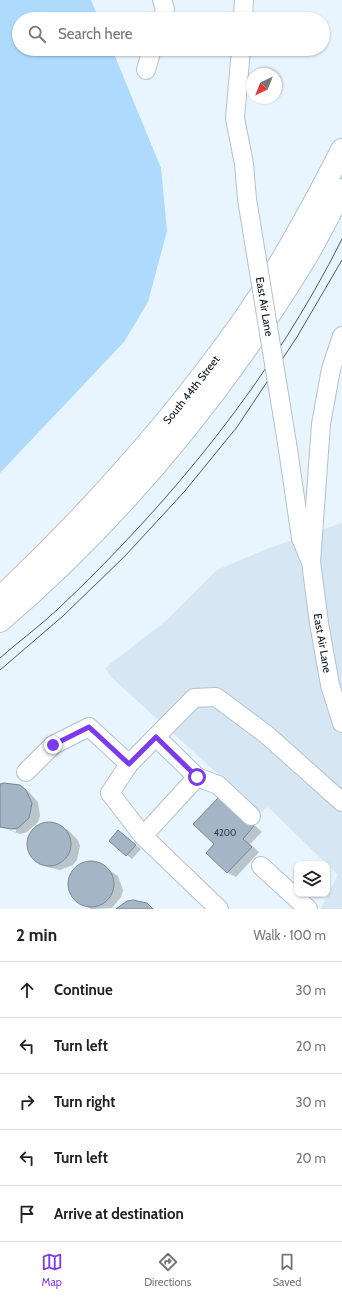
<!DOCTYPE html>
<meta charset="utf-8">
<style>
:root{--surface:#fff;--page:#f2f2f2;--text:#222;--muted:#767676;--line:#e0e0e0;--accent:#7c3aed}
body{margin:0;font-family:Cabin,sans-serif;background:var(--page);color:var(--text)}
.controls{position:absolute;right:12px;bottom:12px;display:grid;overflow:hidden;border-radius:8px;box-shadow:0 1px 3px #0004}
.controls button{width:36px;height:36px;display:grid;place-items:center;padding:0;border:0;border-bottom:1px solid var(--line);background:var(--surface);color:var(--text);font:20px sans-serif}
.compass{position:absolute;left:246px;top:68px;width:36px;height:36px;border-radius:50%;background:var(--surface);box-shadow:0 1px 3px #0004;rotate:223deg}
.stop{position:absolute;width:12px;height:12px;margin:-9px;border:3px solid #7c3aed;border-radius:50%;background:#fff}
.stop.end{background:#7c3aed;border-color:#fff;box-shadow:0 1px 4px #0008}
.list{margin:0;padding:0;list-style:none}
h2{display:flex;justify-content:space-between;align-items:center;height:52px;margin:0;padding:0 16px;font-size:17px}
h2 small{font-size:13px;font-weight:400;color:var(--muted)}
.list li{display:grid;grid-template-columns:26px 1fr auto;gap:12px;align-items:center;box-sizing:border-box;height:56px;padding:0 16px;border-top:1px solid var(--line)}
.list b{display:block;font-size:15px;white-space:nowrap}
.list em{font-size:13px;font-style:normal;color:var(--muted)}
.icon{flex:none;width:22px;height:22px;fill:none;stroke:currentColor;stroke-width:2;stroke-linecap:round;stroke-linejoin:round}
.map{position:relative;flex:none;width:342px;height:909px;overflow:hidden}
.search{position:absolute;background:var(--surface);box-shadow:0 1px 3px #0004;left:12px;right:12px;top:12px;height:44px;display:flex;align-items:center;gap:10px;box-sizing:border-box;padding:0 14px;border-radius:22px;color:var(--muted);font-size:15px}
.sheet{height:332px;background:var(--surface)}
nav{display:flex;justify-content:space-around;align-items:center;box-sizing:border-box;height:56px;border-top:1px solid var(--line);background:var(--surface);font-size:11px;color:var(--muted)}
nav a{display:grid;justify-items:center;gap:2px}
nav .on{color:var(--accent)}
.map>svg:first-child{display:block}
.built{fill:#d6e6f2}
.green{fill:#addafd}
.shadow{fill:#0003}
.building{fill:#a4b6c5;stroke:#768896}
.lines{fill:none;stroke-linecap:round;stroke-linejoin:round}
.minor-casing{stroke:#b0c2d1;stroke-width:20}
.major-casing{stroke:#b0c2d1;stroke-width:24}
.minor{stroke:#fff;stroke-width:18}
.major{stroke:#fff;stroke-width:22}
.tram{stroke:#50595f;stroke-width:1}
.minor-bridge-casing{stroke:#b0c2d1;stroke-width:20;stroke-linecap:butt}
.minor-bridge{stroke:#fff;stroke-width:18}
.route{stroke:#7c3aed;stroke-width:5}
.labels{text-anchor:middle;stroke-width:3;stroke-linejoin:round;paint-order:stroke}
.number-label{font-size:9px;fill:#303a41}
.street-label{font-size:11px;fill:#091015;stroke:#fff}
</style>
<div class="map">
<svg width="342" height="909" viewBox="0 0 342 909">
<rect width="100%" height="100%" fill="#e9f5fe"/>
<path class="built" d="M342,523V909H322L321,908L338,875L268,807L261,813L112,678L105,668L167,620L217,570L269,548Z"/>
<path class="green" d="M0,0H91L99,19H19V49H112L161,168L167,231L148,302L124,342L0,473Z"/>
<path class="shadow" d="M0,786H20L28,791L38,802L40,816L38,822L27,832L20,834L3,828L16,832V830L0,827Z
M229,801L262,832L250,844L259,852L236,877L228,873L207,853L216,844Z
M52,823L68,830L78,840L80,846L77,860L73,865L60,870L47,867L38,862L29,851V836L38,825Z
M118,831L141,849L132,859L110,841Z
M83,863H98L118,876L123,890L121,897L112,908L91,909L82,904L72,894L70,879L77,867Z"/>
<path class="building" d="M4,783L20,785L26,790L32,803L29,818L18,828L11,829L0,827V784Z
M221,795L254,826L243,839L252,847L227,873L206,853L214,844L193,824Z
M27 844a22 22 0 1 1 44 0a22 22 0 1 1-44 0Z
M118,830L136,845L126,856L109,841Z
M68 884a23 23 0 1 1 46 0a23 23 0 1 1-46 0Z
M133,900L147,903L153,909H116L127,901Z"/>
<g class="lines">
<g class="minor-casing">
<g id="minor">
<path d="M162,19L165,9L162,0"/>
<path d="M243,19L244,0"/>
<path d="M241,49L235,118L244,164L247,199"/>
<path d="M146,70L152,49"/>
<path id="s1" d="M342,336L331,369L321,424L311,562L319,623L330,685L342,723"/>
<path d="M287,443L301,538L310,560"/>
<path d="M156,737L197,777"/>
<path d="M26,772L53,745L89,727L129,764"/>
<path d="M143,836L197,777L218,785L251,816"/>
<path d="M261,866L308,909"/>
<path d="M219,909L143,836L110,793L129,764L194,698L216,697L267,735L342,802"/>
</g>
</g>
<g class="major-casing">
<g id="major">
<path id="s2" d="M0,598C88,515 168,426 238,328C278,272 311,211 342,150"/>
<path d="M0,621C119,519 221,395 303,262C317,239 329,214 342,190"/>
</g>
</g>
<use href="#minor" class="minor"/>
<use href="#major" class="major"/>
<path class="tram" d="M0,658C19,641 40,626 58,609C171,502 272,379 342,239
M0,670L63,616L125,556L184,492L237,427L297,337L342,260"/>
<g class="minor-bridge-casing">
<g id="minor-bridge">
<path id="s3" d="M247,199L287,443"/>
</g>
</g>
<use href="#minor-bridge" class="minor-bridge"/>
</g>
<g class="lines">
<path class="route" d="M53,745L89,727L129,764L156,737L197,777"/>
</g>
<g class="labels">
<g class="number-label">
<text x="225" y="836">4200</text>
</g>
<g class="street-label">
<text dy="4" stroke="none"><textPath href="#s3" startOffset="109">East Air Lane</textPath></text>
<text dy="4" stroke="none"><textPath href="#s2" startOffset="283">South 44th Street</textPath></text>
<text dy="4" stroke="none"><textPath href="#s1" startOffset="311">East Air Lane</textPath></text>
</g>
</g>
</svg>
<div class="controls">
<button><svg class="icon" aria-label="layers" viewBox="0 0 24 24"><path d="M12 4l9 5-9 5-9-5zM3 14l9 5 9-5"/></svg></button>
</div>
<svg class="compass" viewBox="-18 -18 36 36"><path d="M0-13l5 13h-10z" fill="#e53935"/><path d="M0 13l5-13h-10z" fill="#767676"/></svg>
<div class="stop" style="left:197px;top:777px"></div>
<div class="stop end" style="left:53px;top:745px"></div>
<div class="search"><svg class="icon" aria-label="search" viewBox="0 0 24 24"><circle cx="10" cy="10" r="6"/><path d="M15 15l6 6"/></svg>Search here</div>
</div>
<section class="sheet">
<h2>2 min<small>Walk · 100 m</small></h2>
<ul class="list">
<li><svg class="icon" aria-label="ahead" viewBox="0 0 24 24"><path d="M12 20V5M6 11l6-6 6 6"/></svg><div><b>Continue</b></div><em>30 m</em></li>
<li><svg class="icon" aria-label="left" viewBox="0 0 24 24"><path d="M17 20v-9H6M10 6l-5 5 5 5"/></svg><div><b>Turn left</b></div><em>20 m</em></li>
<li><svg class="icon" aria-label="right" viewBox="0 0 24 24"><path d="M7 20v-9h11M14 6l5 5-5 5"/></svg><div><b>Turn right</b></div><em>30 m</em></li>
<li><svg class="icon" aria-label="left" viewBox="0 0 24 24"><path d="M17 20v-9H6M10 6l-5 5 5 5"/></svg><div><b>Turn left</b></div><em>20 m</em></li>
<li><svg class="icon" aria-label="arrive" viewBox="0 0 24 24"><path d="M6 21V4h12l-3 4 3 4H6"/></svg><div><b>Arrive at destination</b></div></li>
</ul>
</section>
<nav>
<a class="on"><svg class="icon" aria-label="map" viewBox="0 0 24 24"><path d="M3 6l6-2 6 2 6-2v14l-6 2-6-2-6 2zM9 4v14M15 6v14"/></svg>Map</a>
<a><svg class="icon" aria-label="directions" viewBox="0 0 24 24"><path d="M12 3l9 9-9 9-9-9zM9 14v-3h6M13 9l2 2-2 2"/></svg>Directions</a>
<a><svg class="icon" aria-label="saved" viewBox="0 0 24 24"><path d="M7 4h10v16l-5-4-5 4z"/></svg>Saved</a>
</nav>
